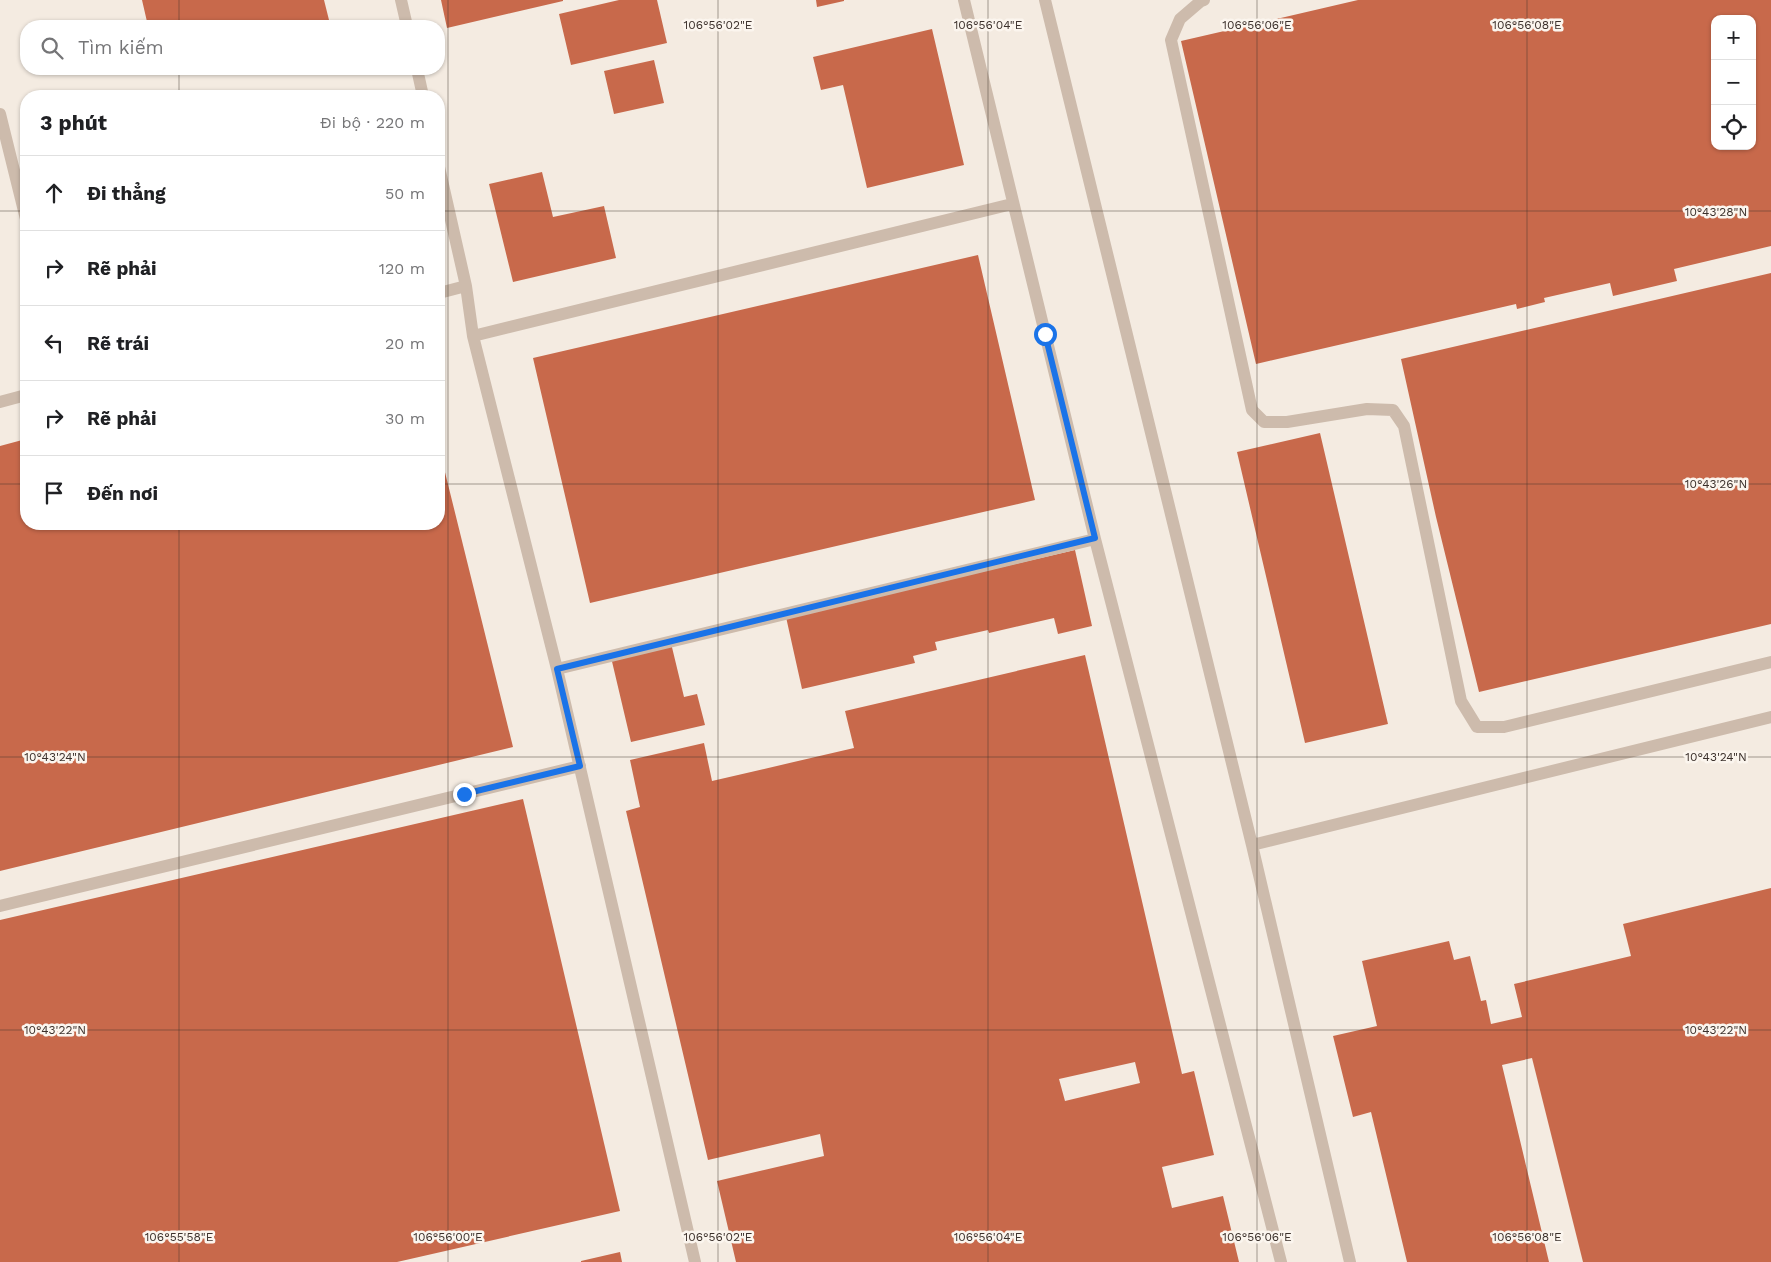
<!DOCTYPE html>
<html lang="vi">
<meta charset="utf-8">
<style>
:root{--surface:#fff;--page:#f2f2f2;--text:#202124;--muted:#757577;--line:#e0e0e0}
body{margin:0;font-family:"Work Sans",sans-serif;background:var(--page);color:var(--text)}
.controls{position:absolute;right:15px;top:15px;display:grid;overflow:hidden;border-radius:10px;box-shadow:0 1px 4px #0004}
.controls button{width:45px;height:45px;display:grid;place-items:center;padding:0;border:0;border-bottom:1px solid var(--line);background:var(--surface);color:var(--text);font:25px sans-serif}
.stop{position:absolute;width:15px;height:15px;margin:-11px;border:4px solid #1a73e8;border-radius:50%;background:#fff}
.stop.end{background:#1a73e8;border-color:#fff;box-shadow:0 1px 5px #0008}
.list{margin:0;padding:0;list-style:none}
h2{display:flex;justify-content:space-between;align-items:center;height:65px;margin:0;padding:0 20px;font-size:21px}
h2 small{font-size:16px;font-weight:400;color:var(--muted)}
.list li{display:grid;grid-template-columns:32px 1fr auto;gap:15px;align-items:center;box-sizing:border-box;height:75px;padding:0 20px;border-top:1px solid var(--line)}
.list b{display:block;font-size:19px;white-space:nowrap}
.list em{font-size:16px;font-style:normal;color:var(--muted)}
.icon{flex:none;width:28px;height:28px;fill:none;stroke:currentColor;stroke-width:2;stroke-linecap:round;stroke-linejoin:round}
.map{position:relative;flex:none;width:1771px;height:1262px;overflow:hidden}
.search{position:absolute;background:var(--surface);box-shadow:0 1px 4px #0004;left:20px;top:20px;width:425px;height:55px;display:flex;align-items:center;gap:12px;box-sizing:border-box;padding:0 18px;border-radius:20px;color:var(--muted);font-size:19px}
.panel{position:absolute;background:var(--surface);box-shadow:0 1px 4px #0004;left:20px;top:90px;width:425px;height:440px;border-radius:20px}
.map>svg:first-child{display:block}
.building{fill:#c8694b;fill-rule:evenodd}
.lines{fill:none;stroke-linecap:round;stroke-linejoin:round}
.lane{stroke:#cdbbac;stroke-width:12}
.route{stroke:#1a73e8;stroke-width:6}
.ticks{fill:none;stroke:#3b302b;stroke-width:1;stroke-opacity:0.45}
.ticks-label{font-size:12px;text-anchor:middle;fill:#3b302b;stroke:#fbf5ee;stroke-width:5;stroke-linejoin:round;paint-order:stroke}
</style>
<div class="map">
<svg width="1771" height="1262" viewBox="0 0 1771 1262">
<rect width="100%" height="100%" fill="#f4ebe1"/>
<path class="building" d="M142,0H324L329,20L303,26H148Z
M441,0H563V1L447,28Z
M619,0H657L667,43L571,65L559,14Z
M816,0H844V1L817,7Z
M1358,0H1771V246L1674,269L1677,281L1613,296L1610,283L1544,298L1545,302L1517,309L1516,304L1256,364L1181,41ZM1715,19H1752V146H1715Z
M932,29L964,165L867,188L843,85L821,90L813,57Z
M654,60L664,103L614,114L604,71Z
M542,172L553,217L604,206L616,258L513,282L489,184Z
M978,255L1035,500L590,603L533,358Z
M1771,273V624L1479,692L1436,517L1401,359Z
M1320,433L1388,724L1305,743L1237,452Z
M26,439V524H439V448L513,747L0,871V446Z
M1075,550L1092,626L1058,634L1054,618L989,633L988,630L935,642L937,650L913,656L915,663L802,689L786,617Z
M670,639L684,697L697,694L705,725L631,742L610,653Z
M1085,655L1182,1074L1194,1071L1214,1155L1162,1167L1172,1208L1223,1196L1239,1262H736L717,1181L824,1156L820,1134L708,1160L626,811L640,807L630,760L704,743L712,781L854,748L845,711ZM1135,1062L1140,1083L1065,1101L1059,1079Z
M523,799L620,1211L397,1262H0V920Z
M1771,888V1262H1583L1532,1058L1502,1065L1549,1262H1407L1371,1112L1353,1117L1333,1036L1377,1026L1362,961L1449,941L1454,960L1470,956L1481,1001L1486,1000L1491,1024L1522,1017L1514,984L1631,956L1623,924Z
M620,1252L622,1262H581V1261Z"/>
<g class="lines">
<path class="lane" d="M401,0L407,26
M964,0L1095,539L1281,1262
M1045,0L1252,845L1350,1262
M1204,0L1201,1L1180,19L1171,40L1252,410L1264,422H1287L1367,409L1393,410L1404,426L1461,701L1477,727H1504L1771,662
M417,69L423,96
M0,114L26,219
M439,167L466,286L473,336L557,669L695,1262
M439,293L466,286
M473,336L1012,204
M0,402L26,395
M557,669L1095,539
M1252,845L1771,717
M0,906L580,766"/>
</g>
<g class="lines">
<path class="route" d="M464,794L580,766L557,669L1095,538L1045,334"/>
</g>
<path class="ticks" d="M179,0V26M448,0V1262M718,0V1262M988,0V1262M1257,0V1262M1527,0V1262M179,69V96M0,211H26M439,211H1771M0,484H26M439,484H1771M179,524V1262M0,757H1771M0,1030H1771"/>
<g class="ticks-label">
<text x="718" y="29">106°56'02"E</text>
<text x="988" y="29">106°56'04"E</text>
<text x="1257" y="29">106°56'06"E</text>
<text x="1527" y="29">106°56'08"E</text>
<text x="1716" y="216">10°43'28"N</text>
<text x="1716" y="488">10°43'26"N</text>
<text x="55" y="761">10°43'24"N</text>
<text x="1716" y="761">10°43'24"N</text>
<text x="55" y="1034">10°43'22"N</text>
<text x="1716" y="1034">10°43'22"N</text>
<text x="179" y="1241">106°55'58"E</text>
<text x="448" y="1241">106°56'00"E</text>
<text x="718" y="1241">106°56'02"E</text>
<text x="988" y="1241">106°56'04"E</text>
<text x="1257" y="1241">106°56'06"E</text>
<text x="1527" y="1241">106°56'08"E</text>
</g>
</svg>
<div class="controls">
<button>+</button>
<button>−</button>
<button><svg class="icon" aria-label="locate" viewBox="0 0 24 24"><circle cx="12" cy="12" r="6"/><path d="M12 2v4M12 18v4M2 12h4M18 12h4"/></svg></button>
</div>
<div class="stop" style="left:1045px;top:334px"></div>
<div class="stop end" style="left:464px;top:794px"></div>
<div class="search"><svg class="icon" aria-label="search" viewBox="0 0 24 24"><circle cx="10" cy="10" r="6"/><path d="M15 15l6 6"/></svg>Tìm kiếm</div>
<section class="panel">
<h2>3 phút<small>Đi bộ · 220 m</small></h2>
<ul class="list">
<li><svg class="icon" aria-label="ahead" viewBox="0 0 24 24"><path d="M12 20V5M6 11l6-6 6 6"/></svg><div><b>Đi thẳng</b></div><em>50 m</em></li>
<li><svg class="icon" aria-label="right" viewBox="0 0 24 24"><path d="M7 20v-9h11M14 6l5 5-5 5"/></svg><div><b>Rẽ phải</b></div><em>120 m</em></li>
<li><svg class="icon" aria-label="left" viewBox="0 0 24 24"><path d="M17 20v-9H6M10 6l-5 5 5 5"/></svg><div><b>Rẽ trái</b></div><em>20 m</em></li>
<li><svg class="icon" aria-label="right" viewBox="0 0 24 24"><path d="M7 20v-9h11M14 6l5 5-5 5"/></svg><div><b>Rẽ phải</b></div><em>30 m</em></li>
<li><svg class="icon" aria-label="arrive" viewBox="0 0 24 24"><path d="M6 21V4h12l-3 4 3 4H6"/></svg><div><b>Đến nơi</b></div></li>
</ul>
</section>
</div>
